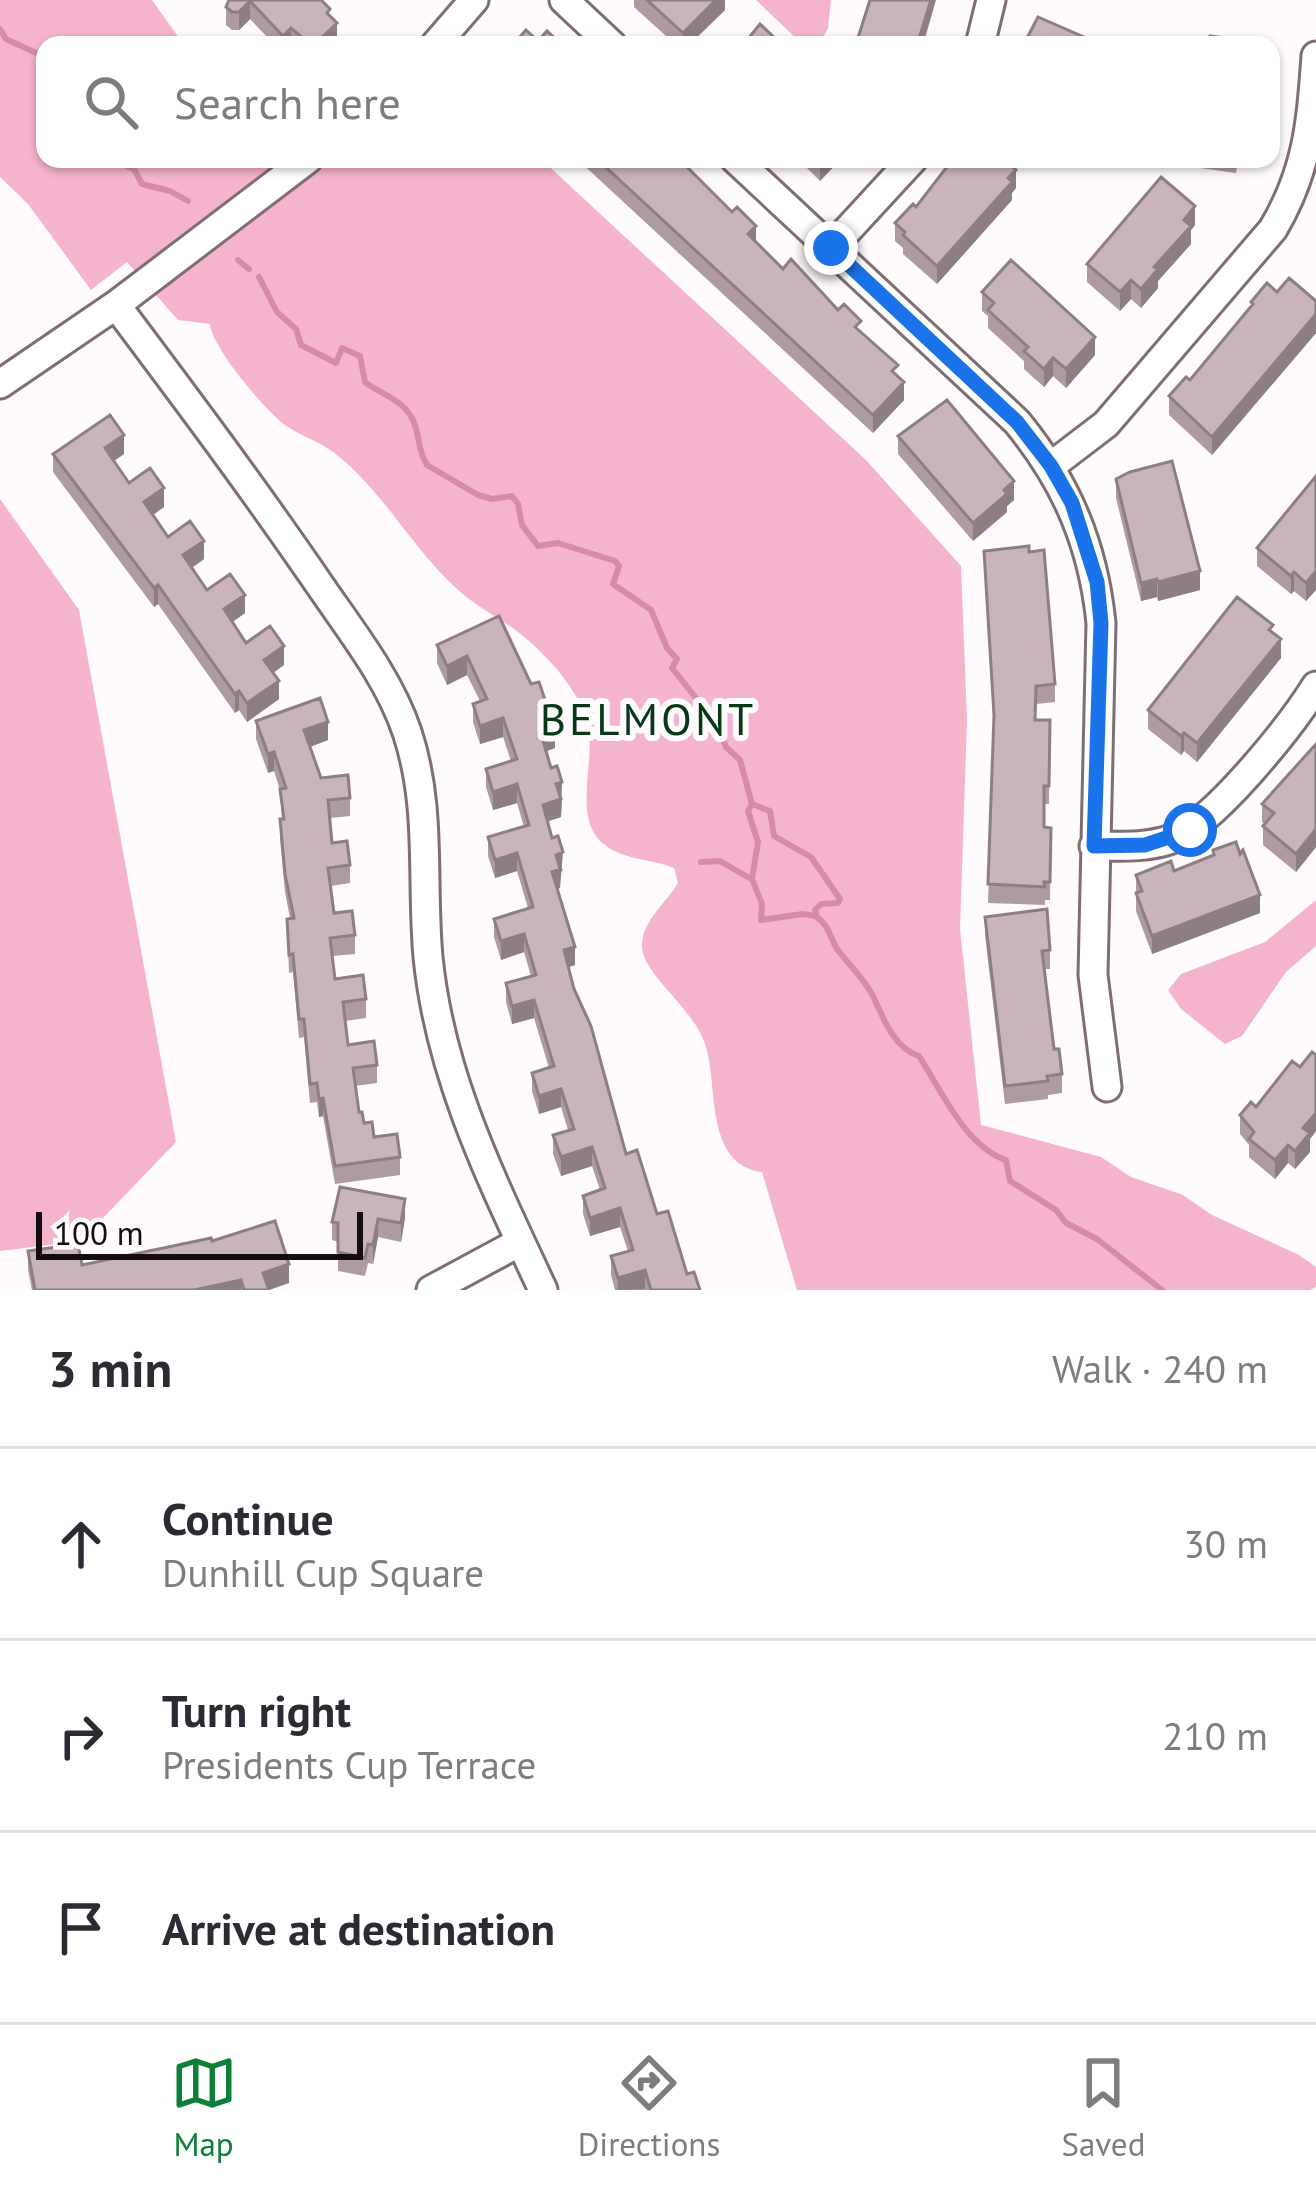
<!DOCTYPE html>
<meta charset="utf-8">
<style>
:root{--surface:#fff;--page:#f7f7f7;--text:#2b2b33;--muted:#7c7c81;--line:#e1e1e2;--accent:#0c8038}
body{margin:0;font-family:"PT Sans",sans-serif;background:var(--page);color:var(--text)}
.scale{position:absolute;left:36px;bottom:30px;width:327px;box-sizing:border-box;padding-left:12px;border:6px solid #140d10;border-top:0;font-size:33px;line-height:42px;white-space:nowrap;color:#140d10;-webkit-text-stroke:9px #fffafc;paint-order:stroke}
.stop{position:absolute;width:36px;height:36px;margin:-27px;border:9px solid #1a73e8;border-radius:50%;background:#fff}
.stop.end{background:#1a73e8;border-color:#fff;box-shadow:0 3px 12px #0008}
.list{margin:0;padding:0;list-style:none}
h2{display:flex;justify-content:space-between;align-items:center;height:156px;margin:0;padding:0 48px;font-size:51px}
h2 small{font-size:39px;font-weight:400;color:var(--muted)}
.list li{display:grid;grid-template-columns:78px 1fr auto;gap:36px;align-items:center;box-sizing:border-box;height:192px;padding:0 48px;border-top:3px solid var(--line)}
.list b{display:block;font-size:45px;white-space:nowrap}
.list p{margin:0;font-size:39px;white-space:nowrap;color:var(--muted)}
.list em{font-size:39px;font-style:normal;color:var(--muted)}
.icon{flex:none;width:66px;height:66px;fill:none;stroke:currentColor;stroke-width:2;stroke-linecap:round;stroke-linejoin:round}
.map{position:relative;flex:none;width:1316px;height:1290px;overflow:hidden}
.search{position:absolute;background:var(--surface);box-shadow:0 3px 9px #0004;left:36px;right:36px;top:36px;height:132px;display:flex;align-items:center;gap:30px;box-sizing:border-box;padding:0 42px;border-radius:24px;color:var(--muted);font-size:45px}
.sheet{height:732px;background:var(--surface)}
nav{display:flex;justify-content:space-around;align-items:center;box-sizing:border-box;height:168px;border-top:3px solid var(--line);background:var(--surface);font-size:33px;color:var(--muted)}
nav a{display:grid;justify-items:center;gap:6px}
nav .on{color:var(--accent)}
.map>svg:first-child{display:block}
.green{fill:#f5b4ce}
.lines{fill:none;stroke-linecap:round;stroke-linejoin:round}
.stream{stroke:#d78baa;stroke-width:6}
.minor-casing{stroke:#806d74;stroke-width:33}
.minor{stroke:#fff;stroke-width:27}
.wall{fill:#ae9ba2}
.shaded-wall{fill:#8d7e84}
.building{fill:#cab4bc;stroke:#8d7e84;stroke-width:3}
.route{stroke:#1a73e8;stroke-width:15}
.labels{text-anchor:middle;stroke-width:12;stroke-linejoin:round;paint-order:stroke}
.quarter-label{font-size:45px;letter-spacing:3px;fill:#053916;stroke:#fffafc}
</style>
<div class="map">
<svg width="1316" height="1290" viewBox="0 0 1316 1290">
<rect width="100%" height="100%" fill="#fffafc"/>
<path class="green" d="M0,0H152L184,45H45V159H541L866,460L961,566L967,720L960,929L981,1125L1101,1157L1131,1177L1183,1195L1212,1215L1299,1255L1316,1267V1287L1310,1290H797L762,1172C705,1165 718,1087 706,1047C696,1010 643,975 642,947C641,922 666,903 678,883L674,868C652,859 624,860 605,845C568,817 601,753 585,714C572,683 548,657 523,636C502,619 476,607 456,588C411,547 381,488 333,452C319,441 300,436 285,425C265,410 212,348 210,324L178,320L127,262L91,290L28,204L0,177Z
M756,0H831L828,28L819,45L798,40Z
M0,499L79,610L176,1142L81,1241L0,1251Z
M1316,900V946L1286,972L1242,1036L1225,1044L1181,1009L1168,990L1181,974L1265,942Z"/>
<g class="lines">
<path class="stream" d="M0,29L6,39L45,57
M110,159L134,169L142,184L170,191L188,201
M238,260L249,269
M259,277L277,312L296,329L301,345L336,363L342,348L360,356L365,382C381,395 401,398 412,418C420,433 417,450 427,465L478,495L492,499L512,496L518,504L522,525L538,546L558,543L615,561L619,566L613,584L651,610L667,648L677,659L672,668L716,723L726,747L740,760L752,804L770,811L774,836L811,857L840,899L838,903L821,904L815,910L817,917C830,927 829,936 837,949C848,964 864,978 873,996C883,1018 894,1048 919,1056C941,1090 965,1146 1006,1160L1010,1181L1056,1210L1066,1223L1097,1239L1162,1290
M752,804L748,811L758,842L752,879L762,904L761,920L803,914L815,916
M701,862L720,861L751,879"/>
<g class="minor-casing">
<path id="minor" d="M564,0L612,45
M435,45L474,0
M980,45L991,0
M735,159L1017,422C1067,483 1093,545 1101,623L1093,975L1107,1087
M831,248L913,159
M116,305C185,397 254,489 319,584C351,631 389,678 407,732C432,807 421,880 428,957C440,1078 493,1182 543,1290
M0,384L116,305L308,159
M1051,466L1106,424L1273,229C1308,170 1311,123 1316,56
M1094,846C1119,846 1145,848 1169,840C1213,825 1290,727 1316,686
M431,1290L520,1242"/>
</g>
<use href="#minor" class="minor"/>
</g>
<path class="wall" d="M229,0H321L330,16L337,41L332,45H275L250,19L239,30H232L226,25V7Z
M634,0H725V10L689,45H676L634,7Z
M577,159H679L756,242L783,269L838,310L861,332L898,376L904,400L873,433Z
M798,159H841L820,181Z
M1193,159H1238L1236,173L1193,167Z
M1016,188L1012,193V200L937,284L903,254V248L895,241V223L916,207Z
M1195,225L1191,230V244L1158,281V288L1141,308L1131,299L1120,311L1087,282V264Z
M982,292L1095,355L1066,388L1053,376L1044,387L1024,369V361L988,328V316L982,311Z
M1277,292L1316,301V333L1212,455L1169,415V396L1190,380L1251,307V302Z
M898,436L1014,500L1007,506V512L973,541L898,454Z
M53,454H124L114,461L129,483L164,507L153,515L168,537L204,559L192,568L207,590L245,613L232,622L246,643L284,665L273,673L279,699L247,722L239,710L235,713L158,604L154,607L53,472Z
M1316,476V590L1306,601L1294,591L1291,594L1257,566V548Z
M1116,479L1200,590L1158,601L1157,597L1141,601L1116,498Z
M984,551L1055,684V702L1036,704V720H1050L1049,804H1044V827L1051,828L1050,900H1045V905L988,903L994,727Z
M499,616L555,748L546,751L562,801L561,817L548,821L563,871L560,872V888L557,889L575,965L568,967L626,1154L687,1274L700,1290H615L611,1275V1256L628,1251L620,1227L590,1236L583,1214V1196L600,1190L592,1166L561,1176L553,1154V1135L568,1130L561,1107L539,1114L532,1091V1073L549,1068L534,1018L512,1024L506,1002V983L531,976L524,952L501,960L494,937V919L528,908L517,871L495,878L488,856V837L524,827L517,803L493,810L486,787V769L511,761L503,737L480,744L473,722V704L480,701L467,675L447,685L437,663V645Z
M1273,633L1281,658L1197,762L1184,751L1181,755L1148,729V710Z
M256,721L328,740L310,747L321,778L350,798V816L330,818L332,843L350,865V883L331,886L334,913L355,935V954L332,956L335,979L366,999V1018L345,1021L348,1045L377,1065V1083L355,1086L359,1112L374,1137L400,1157V1175L335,1184L323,1116L319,1117L317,1102L310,1103L304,1037L299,1038L293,972L289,973L287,919L290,918L285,892L280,838V819H282L280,790L274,771L268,773L256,739Z
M1316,739V847L1296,872L1263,845V826L1265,824L1262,822V804L1316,744Z
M1213,850L1260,913L1152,954L1136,911V875L1174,871L1213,855Z
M985,917L1050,950V969H1044L1054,1049L1062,1074V1093L1048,1095V1099L1005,1104L985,935Z
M1316,1055V1131L1310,1139V1152L1295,1169L1288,1163L1275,1179L1249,1157V1145L1240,1134V1115L1256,1107L1300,1067Z
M405,1218L401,1242L378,1237L373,1264L368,1263L365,1276L338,1271V1242L332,1240V1222Z
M212,1241L289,1283L269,1290H32L28,1270V1251L82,1265Z"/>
<path class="shaded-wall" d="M716,0H725V10L689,45H683V33Z
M931,0H936L923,45H917Z
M250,1V19L239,30V12Z
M337,23V41L332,45H314Z
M291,28V45H283V36Z
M824,159H841L820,181V163Z
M1016,170V188L1012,193V200L937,284V266Z
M1195,206V225L1191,230V244L1158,281V288L1141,308V289L1184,220Z
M756,226V244L748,234Z
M1131,280V299L1120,311V292Z
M1316,314V333L1212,455V437Z
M1095,337V355L1066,388V369Z
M1053,358V376L1044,387V369Z
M904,382V400L873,433V415Z
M124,435V454L105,467V448Z
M1014,481V500L1007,506V512L973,541V523Z
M164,488V507L144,521V502Z
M204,541V559L183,574V555Z
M1200,571V590L1158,601V582Z
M1316,571V590L1306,601V583Z
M1294,572V591L1291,594V576Z
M1157,579V597L1141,601V583Z
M158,585V604L154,607V588Z
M245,595V613L224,628V609Z
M1281,639V658L1197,762V743Z
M284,646V665L264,679V660Z
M467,656V675L447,685V666Z
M279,681V699L247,722V703Z
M239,691V710L235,713V694Z
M503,718V737L480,744V726Z
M328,722V740L304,749V730Z
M555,729V748L541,753V734Z
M1184,733V751L1181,755V736Z
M274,752V771L268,773V754Z
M562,782L561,817L543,823V805L556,784Z
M517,784V803L493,810V792Z
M1316,829V847L1296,872V854Z
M563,852L560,888L552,890V872L556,855Z
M517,853V871L495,878V860Z
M1260,895V913L1152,954V936Z
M524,934V952L501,960V941Z
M575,947V965L564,969V950Z
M534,1000V1018L512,1024V1006Z
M561,1089V1107L539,1114V1096Z
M323,1098V1116L319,1117V1099Z
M1316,1113V1131L1310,1139V1152L1295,1169V1151L1303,1128Z
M1288,1145V1163L1275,1179V1160Z
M592,1147V1166L561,1176V1157Z
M405,1199V1218L401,1242V1223Z
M620,1208V1227L590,1236V1218Z
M378,1219V1237L373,1264V1245Z
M289,1264V1283L268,1290L263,1273Z
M645,1270V1289L618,1290V1278Z
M241,1280V1290H194Z"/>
<path class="building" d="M229,0H321L330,9L327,13L337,23L314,45H311L291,28L283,36L250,1L239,12H232L226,7Z
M647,0H716L683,33Z
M870,0H931L917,45L856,44Z
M1038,17L1093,41L1091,45H1029L1031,42L1026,40Z
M760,24L782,45H743Z
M526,30L538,41L547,31L562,45H513Z
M1210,36L1253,42L1252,45H1208Z
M597,159H679L732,212L737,207L756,226L748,234L783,269L791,259L838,310L844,304L861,321L855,327L898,365L892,371L904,382L873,415Z
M953,159H986L996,165L1004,159L1016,170L1008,178L1012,182L937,266L903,235L905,232L895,223L913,204L916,207Z
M1161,177L1195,206L1184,220L1191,226L1154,267L1158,269L1141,289L1131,280L1120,292L1087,264Z
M1011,260L1095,337L1066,369L1053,358L1044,369L1024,351L1028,347L988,310L994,303L982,292Z
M1289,278L1316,301V314L1212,437L1169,396L1186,377L1190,380L1253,304L1251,302L1267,283L1277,292Z
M947,400L1014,481L1004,490L1007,494L973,523L898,436Z
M110,415L124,435L105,448L129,483L150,468L164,488L144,502L168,537L190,521L204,541L183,555L207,590L230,574L245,595L224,609L246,643L270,626L284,646L264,660L279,681L247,703L239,691L235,694L158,585L154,588L53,454Z
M1172,461L1200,571L1158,582L1157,579L1141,583L1116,479L1130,472Z
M1316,476V571L1306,583L1294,572L1291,576L1257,548Z
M1029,546V552L1044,550L1055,684L1036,686L1035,720H1050L1049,786H1044V827L1051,828L1050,882H1044L1045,887L988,884L994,715L984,551Z
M1237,597L1273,625L1269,630L1281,639L1197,743L1184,733L1181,736L1148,710Z
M499,616L531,684L539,682L555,729L541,734L551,768L557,766L562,782L556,784L561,799L543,805L552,838L558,836L563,852L556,855L560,869L552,872L575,947L564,950L574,989L591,1026L626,1154L637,1150L657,1214L668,1211L687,1274L694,1272L700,1290H651L645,1270L618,1278L611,1256L633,1250L620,1208L590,1218L583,1196L605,1188L592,1147L561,1157L553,1135L574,1129L561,1089L539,1096L532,1073L554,1066L534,1000L512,1006L506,983L536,975L524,934L501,941L494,919L533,907L517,853L495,860L488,837L529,825L517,784L493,792L486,769L517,759L503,718L480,726L473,704L487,699L467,656L447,666L437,645Z
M320,698L328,722L304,730L321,778L348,775L350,798L328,800L332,843L347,841L350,865L328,868L334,913L352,911L355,935L330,938L335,979L363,975L366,999L343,1002L348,1045L374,1041L377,1065L353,1068L359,1112H362L364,1123L372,1122L374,1137L397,1134L400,1157L335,1166L323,1098L319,1099L317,1083L310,1084L304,1019H299L293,954L289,955L287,919L294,918L285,874L280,819H284L280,789L286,788L274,752L268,754L256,721Z
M1316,744V829L1296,854L1263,826L1274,813L1262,804Z
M1236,842L1240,854L1243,850L1260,895L1152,936L1136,893L1142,891L1136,875L1171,861L1174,871L1214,855L1213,850Z
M1047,909L1050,950L1042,951L1054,1049H1059L1062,1074L1047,1076L1048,1081L1005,1086L985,917Z
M1312,1052L1316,1055V1113L1303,1128L1310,1133L1295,1151L1288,1145L1275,1160L1249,1139L1254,1132L1240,1115L1251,1102L1256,1107L1292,1061L1300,1067Z
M340,1187L405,1199L401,1223L378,1219L373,1245L368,1244L365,1258L338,1252V1223L332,1222Z
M275,1221L289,1264L263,1273L269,1290H244L241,1280L194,1290H35L28,1251L78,1244L82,1265L211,1238L212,1241Z"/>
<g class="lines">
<path class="route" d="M831,248L1017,422L1051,466L1072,503L1097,582L1101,623L1094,846L1145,845L1190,830"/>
</g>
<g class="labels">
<g class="quarter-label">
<text x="648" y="735">BELMONT</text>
</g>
</g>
</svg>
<div class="scale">100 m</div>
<div class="stop" style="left:1190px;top:830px"></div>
<div class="stop end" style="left:831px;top:248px"></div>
<div class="search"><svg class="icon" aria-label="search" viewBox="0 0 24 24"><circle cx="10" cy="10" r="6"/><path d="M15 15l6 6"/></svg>Search here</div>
</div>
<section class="sheet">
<h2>3 min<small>Walk · 240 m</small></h2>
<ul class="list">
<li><svg class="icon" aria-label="ahead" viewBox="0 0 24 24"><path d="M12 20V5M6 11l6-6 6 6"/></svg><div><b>Continue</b><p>Dunhill Cup Square</p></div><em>30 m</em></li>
<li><svg class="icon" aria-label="right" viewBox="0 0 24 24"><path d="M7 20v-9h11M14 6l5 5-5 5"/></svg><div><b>Turn right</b><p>Presidents Cup Terrace</p></div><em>210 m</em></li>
<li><svg class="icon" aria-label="arrive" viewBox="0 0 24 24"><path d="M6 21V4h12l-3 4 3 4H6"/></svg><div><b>Arrive at destination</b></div></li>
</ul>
</section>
<nav>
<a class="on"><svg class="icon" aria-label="map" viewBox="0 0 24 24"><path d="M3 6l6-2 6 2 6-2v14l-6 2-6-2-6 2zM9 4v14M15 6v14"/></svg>Map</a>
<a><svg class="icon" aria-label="directions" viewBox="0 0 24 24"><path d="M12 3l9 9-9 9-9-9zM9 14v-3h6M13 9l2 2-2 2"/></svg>Directions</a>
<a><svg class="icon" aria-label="saved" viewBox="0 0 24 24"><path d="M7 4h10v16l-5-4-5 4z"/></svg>Saved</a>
</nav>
